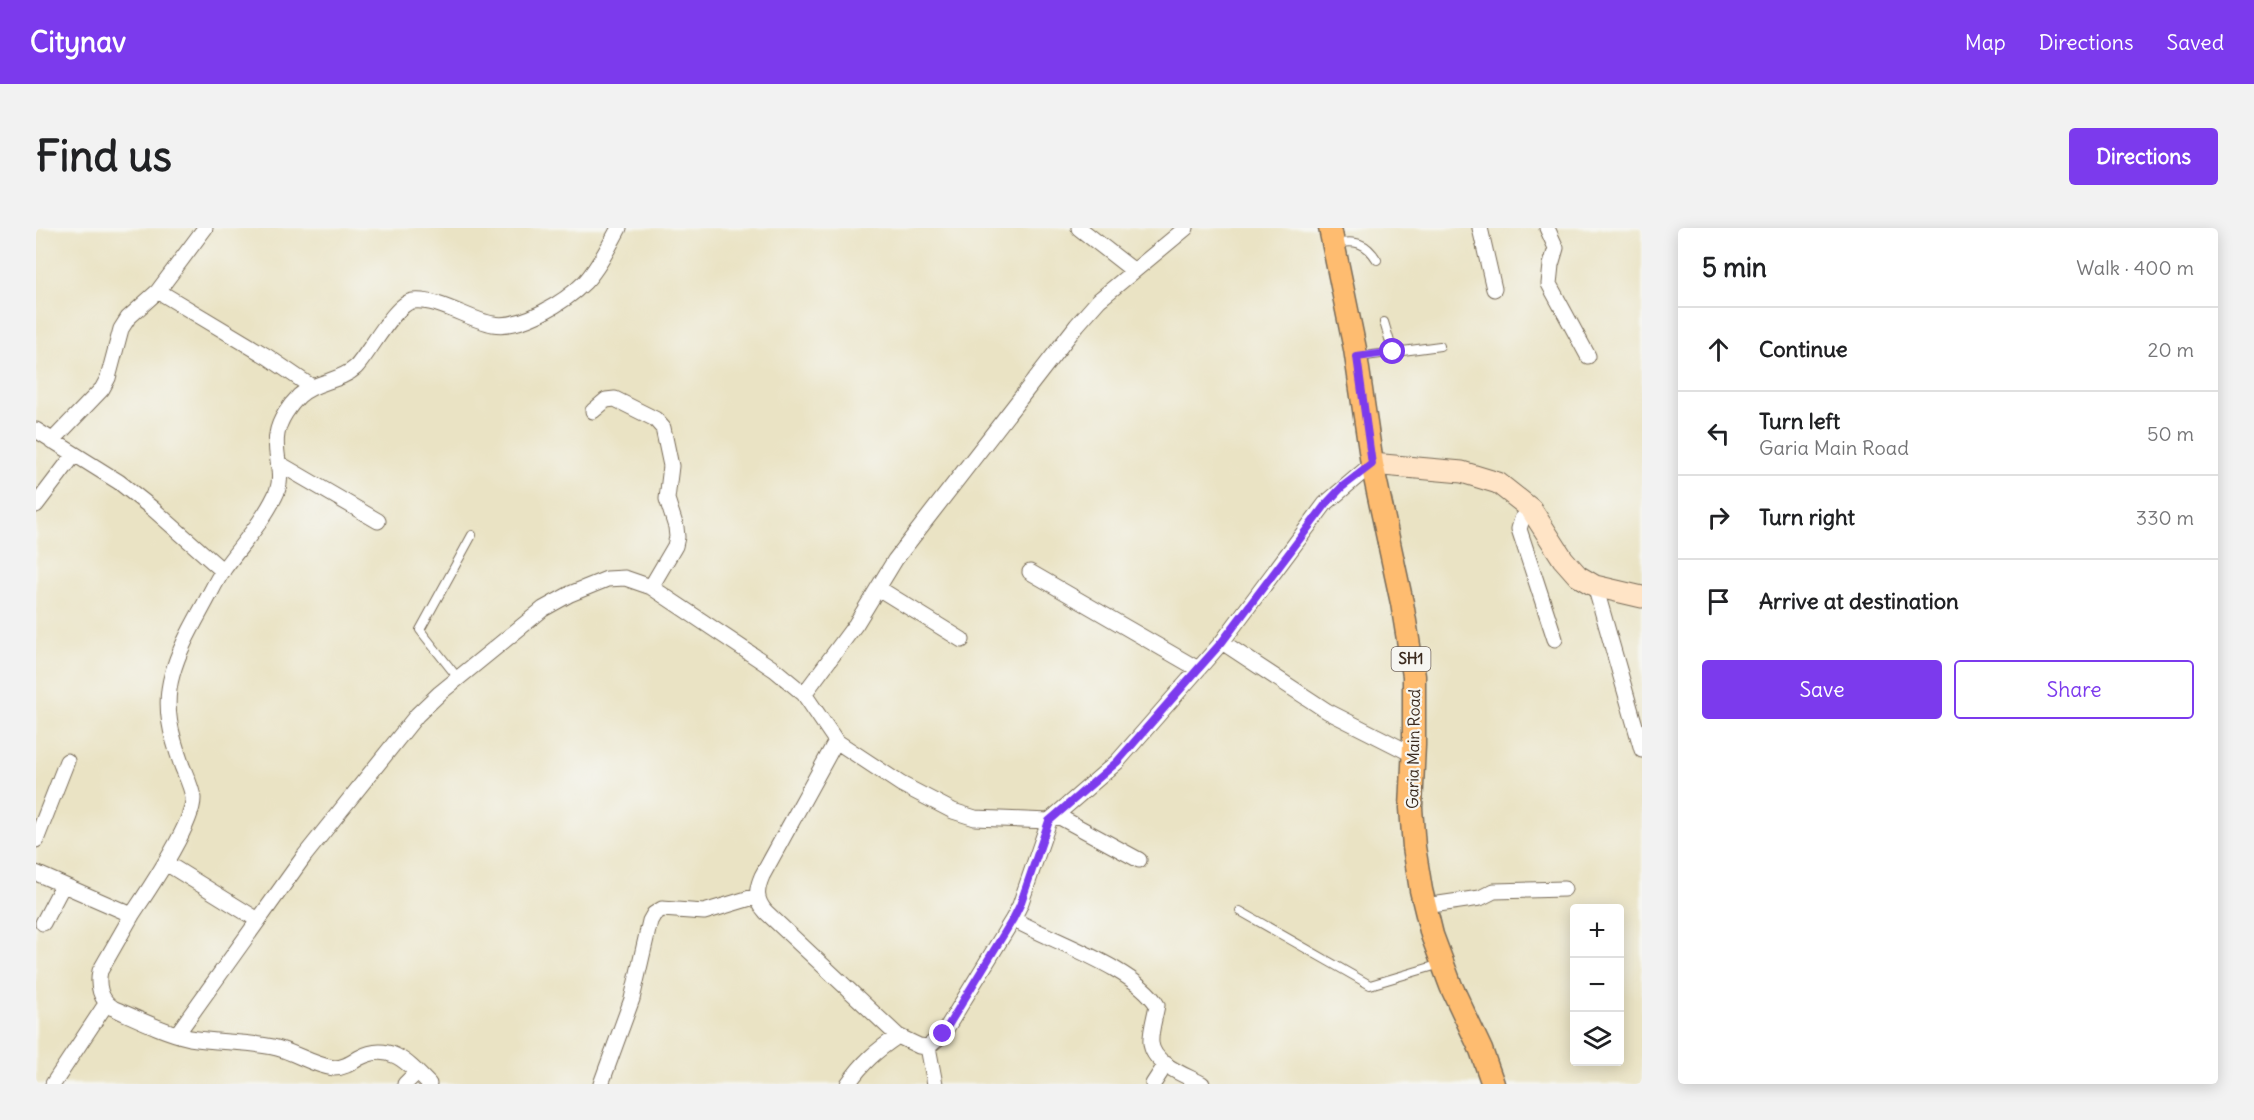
<!DOCTYPE html>
<meta charset="utf-8">
<style>
:root{--surface:#fff;--page:#f2f2f2;--text:#202124;--muted:#757577;--line:#e0e0e0;--accent:#7c3aed}
body{margin:0;font-family:Delius,sans-serif;background:var(--page);color:var(--text)}
.controls{position:absolute;right:18px;bottom:18px;display:grid;overflow:hidden;border-radius:6px;box-shadow:0 3px 15px #0003}
.controls button{width:54px;height:54px;display:grid;place-items:center;padding:0;border:0;border-bottom:2px solid var(--line);background:var(--surface);color:var(--text);font:30px sans-serif}
.stop{position:absolute;width:18px;height:18px;margin:-14px;border:4px solid #7c3aed;border-radius:50%;background:#fff}
.stop.end{background:#7c3aed;border-color:#fff;box-shadow:0 2px 6px #0008}
.list{margin:0;padding:0;list-style:none}
h2{display:flex;justify-content:space-between;align-items:center;height:78px;margin:0;padding:0 24px;font-size:26px}
h2 small{font-size:20px;font-weight:400;color:var(--muted)}
.list li{display:grid;grid-template-columns:39px 1fr auto;gap:18px;align-items:center;box-sizing:border-box;height:84px;padding:0 24px;border-top:2px solid var(--line)}
.list b{display:block;font-size:22px;white-space:nowrap}
.list p{margin:0;font-size:20px;white-space:nowrap;color:var(--muted)}
.list em{font-size:20px;font-style:normal;color:var(--muted)}
.actions{display:flex;gap:12px;padding:18px 24px}
.actions a{flex:1;padding:14px 0;border:2px solid var(--accent);border-radius:6px;text-align:center;font-size:21px;color:var(--accent)}
.actions .main{background:var(--accent);color:#fff}
.icon{flex:none;width:33px;height:33px;fill:none;stroke:currentColor;stroke-width:2;stroke-linecap:round;stroke-linejoin:round}
.map{position:relative;flex:none;width:1606px;height:856px;overflow:hidden;border-radius:6px}
header{display:flex;align-items:center;gap:36px;box-sizing:border-box;height:84px;padding:0 30px;background:var(--accent);color:#fff}
header strong{font-size:28px}
nav{display:flex;gap:33px;margin-inline-start:auto;font-size:21px}
.intro{display:flex;align-items:center;justify-content:space-between;box-sizing:border-box;height:144px;padding:0 36px}
h1{margin:0;font-size:42px}
.button{padding:15px 27px;border-radius:6px;background:var(--accent);color:#fff;font-size:21px;font-weight:700}
main{display:flex;gap:36px;padding:0 36px}
aside{flex:1;background:var(--surface);border-radius:6px;box-shadow:0 3px 15px #0003}
.map>svg:first-child{display:block}
.lines{fill:none;stroke-linecap:round;stroke-linejoin:round}
.service-casing{stroke:#786b58;stroke-width:10}
.minor-casing{stroke:#786b58;stroke-width:17}
.secondary-casing{stroke:#786b58;stroke-width:23}
.primary-casing{stroke:#786b58;stroke-width:25}
.service{stroke:#fff;stroke-width:8}
.minor{stroke:#fff;stroke-width:15}
.secondary{stroke:#ffe4c6;stroke-width:21}
.primary{stroke:#febc70;stroke-width:22}
.route{stroke:#7c3aed;stroke-width:8}
.labels{text-anchor:middle;stroke-width:4.5;stroke-linejoin:round;paint-order:stroke}
.shield{fill:#f6f6f2;stroke:#73675e;stroke-width:1.5}
.shield-label{font-size:15px;font-weight:bold;fill:#3b2a1e}
.street-label{font-size:16px;fill:#3b2a1e;stroke:#f6f6f2}
</style>
<header>
<strong>Citynav</strong>
<nav><a>Map</a><a>Directions</a><a>Saved</a></nav>
</header>
<div class="intro"><h1>Find us</h1><a class="button">Directions</a></div>
<main>
<div class="map">
<svg width="1606" height="856" viewBox="0 0 1606 856">
<rect width="100%" height="100%" fill="#f6f6f2"/>
<filter id="ink" filterUnits="userSpaceOnUse"><feTurbulence type="fractalNoise" baseFrequency=".0167" numOctaves="2"/><feDisplacementMap in="SourceGraphic" scale="12" xChannelSelector="R" yChannelSelector="G"/><feConvolveMatrix kernelMatrix="1 2 1 2 8 2 1 2 1" color-interpolation-filters="sRGB"/></filter>
<filter id="wash" filterUnits="userSpaceOnUse"><feTurbulence type="fractalNoise" baseFrequency=".008" numOctaves="4" result="noise"/><feDisplacementMap in="SourceGraphic" scale="24" xChannelSelector="R" yChannelSelector="G"/><feGaussianBlur stdDeviation="1.35" result="paint"/><feColorMatrix in="noise" values="0 0 0 0 0 0 0 0 0 0 0 0 0 0 0 0 0 1.4 0 .05"/><feComposite in="paint" operator="in"/></filter>
<g filter="url(#wash)">
<rect width="100%" height="100%" fill="#eae3c4"/>
</g>
<g filter="url(#ink)">
<g class="lines">
<g class="service-casing">
<path id="service" d="M1299,16C1319,12 1330,14 1341,32
M1348,94L1357,124
M1322,129L1404,118
M422,450L384,402L436,307
M1204,683L1334,757L1405,736"/>
</g>
<g class="minor-casing">
<path id="minor" d="M1043,0L1098,43
M1150,0L1063,72L1041,97L859,332L820,396L768,466L800,513L865,556L917,583L939,590L1013,593L1081,534L1186,414L1289,276L1336,236
M1444,0L1458,61
M1511,0L1520,20L1515,37L1513,56L1552,128
M122,63L232,129L276,159
M557,183L570,172L579,171L619,191L627,200L635,238L631,271L640,299L641,309L639,318L615,359
M0,202L83,254L117,281L187,343
M16,213L66,161L72,150L85,101L92,90L122,63L169,0
M244,236L342,293
M0,277L38,227
M1495,281L1486,291L1483,301L1519,411
M994,344L1162,441
M1559,358L1606,522
M842,360L926,412
M1186,414L1291,483L1378,527
M800,513L726,648C720,662 719,672 730,684L862,808L883,818L892,819L907,806L977,691L984,677L1013,593
M1020,587L1103,632
M0,612L31,533
M130,635L222,692
M0,645L96,687L64,743C61,757 64,772 77,780C102,791 128,804 154,810C183,815 213,813 241,820C260,825 279,838 298,840C308,840 315,835 323,830C354,813 373,836 393,856
M1389,678L1444,670L1458,663L1528,661
M96,687C111,664 158,596 157,570C156,560 150,548 146,538C135,507 127,479 136,447C143,421 156,399 169,375C175,364 181,351 188,341C205,317 226,295 239,268C250,247 237,228 241,206C243,192 254,177 263,168C279,153 304,154 320,139C334,124 359,75 377,73C402,70 433,92 457,96C486,101 529,74 549,54C563,39 573,18 583,0
M977,691C1015,713 1099,740 1121,777C1119,789 1114,804 1115,815C1117,837 1150,847 1166,856
M7,695L27,657
M141,806L269,627L381,487L404,465L507,381L534,366L571,351L589,350L615,359L739,442L768,466
M892,819L899,856
M17,856L70,776
M369,856L381,844
M565,856L596,771L614,693L618,686L626,681L668,684L721,668
M812,856C826,835 841,822 862,808
M1117,856L1130,836"/>
</g>
<g class="secondary-casing">
<path id="secondary" d="M1336,236L1426,244L1462,255L1495,281L1527,331L1542,348L1559,358L1606,369"/>
</g>
<g class="primary-casing">
<path id="primary" d="M1294,0L1319,121L1336,236L1366,375L1378,448V517L1375,580L1378,619L1385,662L1396,707L1415,758L1445,822L1457,856"/>
</g>
<use href="#service" class="service"/>
<use href="#minor" class="minor"/>
<use href="#secondary" class="secondary"/>
<use href="#primary" class="primary"/>
</g>
</g>
<g class="lines" filter="url(#ink)">
<path class="route" d="M907,806L977,691L984,677L1013,593L1081,534L1162,441L1186,414L1290,276L1306,259L1336,236L1321,129L1357,124"/>
</g>
<g class="labels">
<rect class="shield" x="1355.5" y="419" width="39" height="24" rx="4.5"/>
<g class="shield-label">
<text x="1375" y="436">SH1</text>
</g>
<g class="street-label">
<text transform="translate(1377 521) rotate(-89)" y="6">Garia Main Road</text>
</g>
</g>
</svg>
<div class="controls">
<button>+</button>
<button>−</button>
<button><svg class="icon" aria-label="layers" viewBox="0 0 24 24"><path d="M12 4l9 5-9 5-9-5zM3 14l9 5 9-5"/></svg></button>
</div>
<div class="stop" style="left:1357px;top:124px"></div>
<div class="stop end" style="left:907px;top:806px"></div>
</div>
<aside>
<h2>5 min<small>Walk · 400 m</small></h2>
<ul class="list">
<li><svg class="icon" aria-label="ahead" viewBox="0 0 24 24"><path d="M12 20V5M6 11l6-6 6 6"/></svg><div><b>Continue</b></div><em>20 m</em></li>
<li><svg class="icon" aria-label="left" viewBox="0 0 24 24"><path d="M17 20v-9H6M10 6l-5 5 5 5"/></svg><div><b>Turn left</b><p>Garia Main Road</p></div><em>50 m</em></li>
<li><svg class="icon" aria-label="right" viewBox="0 0 24 24"><path d="M7 20v-9h11M14 6l5 5-5 5"/></svg><div><b>Turn right</b></div><em>330 m</em></li>
<li><svg class="icon" aria-label="arrive" viewBox="0 0 24 24"><path d="M6 21V4h12l-3 4 3 4H6"/></svg><div><b>Arrive at destination</b></div></li>
</ul>
<div class="actions"><a class="main">Save</a><a>Share</a></div>
</aside>
</main>
